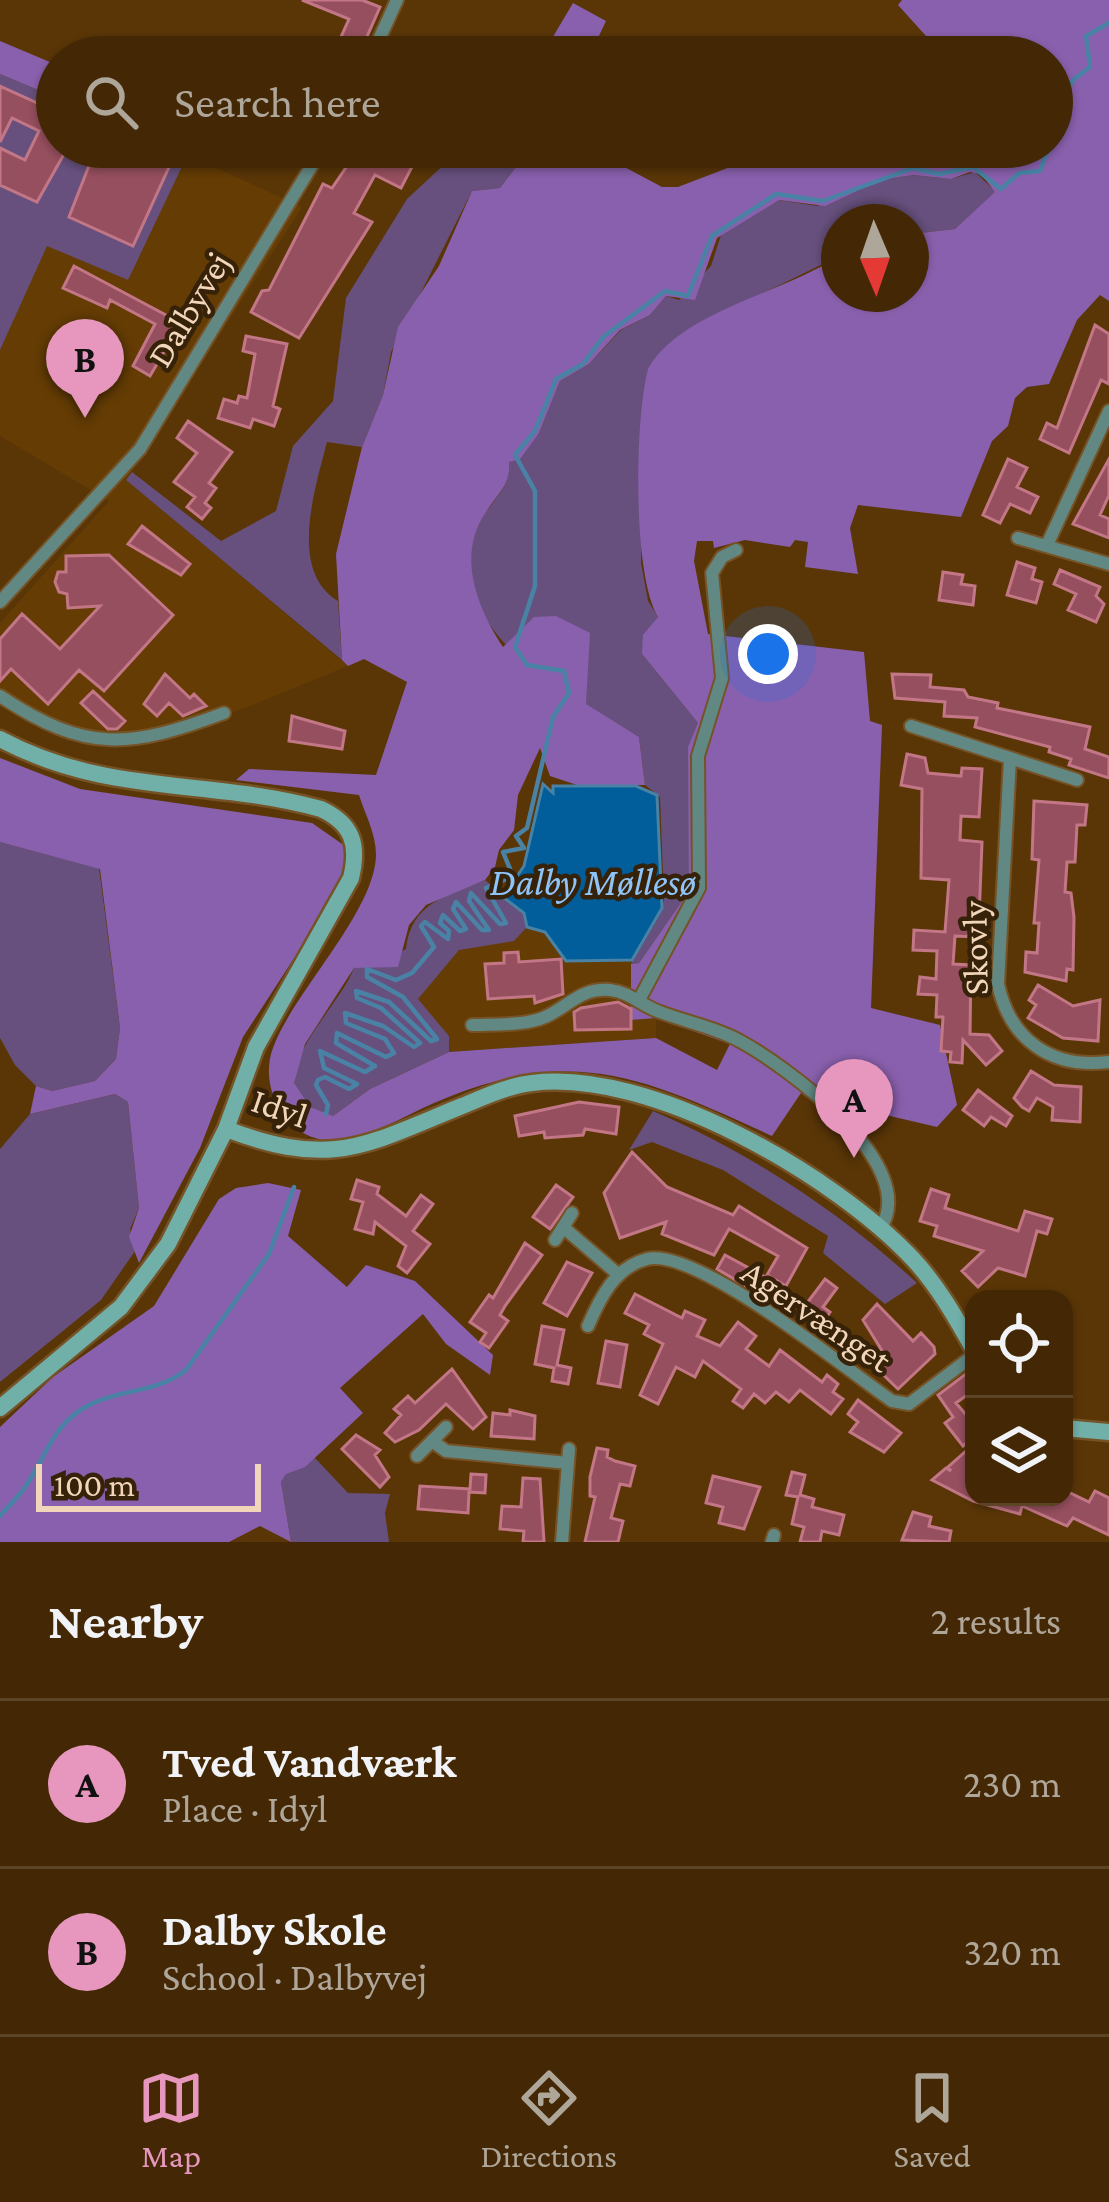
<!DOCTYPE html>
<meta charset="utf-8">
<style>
:root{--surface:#442805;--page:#4b300f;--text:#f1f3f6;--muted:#afa69a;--line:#5c4427;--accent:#e797bd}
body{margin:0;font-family:"Crimson Pro",serif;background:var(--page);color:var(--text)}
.controls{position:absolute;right:36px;bottom:36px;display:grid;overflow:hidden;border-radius:24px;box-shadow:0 3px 9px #0004}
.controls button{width:108px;height:108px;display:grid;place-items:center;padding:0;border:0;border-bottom:3px solid var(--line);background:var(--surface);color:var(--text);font:60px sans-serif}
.compass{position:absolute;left:821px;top:204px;width:108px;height:108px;border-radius:50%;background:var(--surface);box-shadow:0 3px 9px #0004;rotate:178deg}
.scale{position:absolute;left:36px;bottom:30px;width:225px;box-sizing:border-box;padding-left:12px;border:6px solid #f1d6ba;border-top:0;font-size:33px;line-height:42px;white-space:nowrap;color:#f1d6ba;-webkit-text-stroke:9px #362109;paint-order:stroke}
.you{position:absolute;left:768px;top:654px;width:42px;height:42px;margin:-30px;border:9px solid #fff;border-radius:50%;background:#1a73e8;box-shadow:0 0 0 18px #1a73e833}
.badge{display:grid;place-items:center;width:78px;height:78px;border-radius:50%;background:var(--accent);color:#111;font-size:39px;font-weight:700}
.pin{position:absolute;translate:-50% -99px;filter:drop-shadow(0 3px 6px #0008)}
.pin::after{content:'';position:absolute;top:63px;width:42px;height:36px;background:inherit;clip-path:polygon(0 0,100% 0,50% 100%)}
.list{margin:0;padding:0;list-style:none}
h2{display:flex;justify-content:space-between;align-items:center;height:156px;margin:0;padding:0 48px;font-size:51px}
h2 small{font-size:39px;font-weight:400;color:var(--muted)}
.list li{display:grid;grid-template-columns:78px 1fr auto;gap:36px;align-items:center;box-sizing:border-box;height:168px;padding:0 48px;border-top:3px solid var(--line)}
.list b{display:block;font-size:45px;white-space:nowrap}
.list p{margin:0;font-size:39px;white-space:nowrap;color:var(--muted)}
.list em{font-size:39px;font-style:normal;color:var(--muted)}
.icon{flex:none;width:66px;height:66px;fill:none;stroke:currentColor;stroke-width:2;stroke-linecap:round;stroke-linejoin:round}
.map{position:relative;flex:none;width:1109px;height:1542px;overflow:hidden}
.search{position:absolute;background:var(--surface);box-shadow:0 3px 9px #0004;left:36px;right:36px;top:36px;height:132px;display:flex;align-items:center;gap:30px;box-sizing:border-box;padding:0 42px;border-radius:66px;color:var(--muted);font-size:45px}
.sheet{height:492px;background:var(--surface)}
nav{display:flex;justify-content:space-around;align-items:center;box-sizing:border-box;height:168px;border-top:3px solid var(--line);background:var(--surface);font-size:33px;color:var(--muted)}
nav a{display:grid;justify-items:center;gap:6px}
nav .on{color:var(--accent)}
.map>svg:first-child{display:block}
.built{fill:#643c04}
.green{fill:#67507d}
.forest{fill:#8960ad;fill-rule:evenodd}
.water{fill:#015e9b;stroke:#4982a4;stroke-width:3}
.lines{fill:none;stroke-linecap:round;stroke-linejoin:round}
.stream{stroke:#4982a4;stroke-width:4.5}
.building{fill:#964f5e;stroke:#c37786;stroke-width:3}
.street-casing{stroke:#755327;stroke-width:16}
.secondary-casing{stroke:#755327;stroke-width:21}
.street{stroke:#628883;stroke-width:12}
.secondary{stroke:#71b0a9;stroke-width:16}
.labels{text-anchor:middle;stroke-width:9;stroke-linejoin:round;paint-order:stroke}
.street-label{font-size:36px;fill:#f1d6ba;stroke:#362109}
.water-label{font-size:39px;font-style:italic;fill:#8ec4f7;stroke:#362109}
</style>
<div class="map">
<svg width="1109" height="1542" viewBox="0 0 1109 1542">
<rect width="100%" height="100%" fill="#5a3607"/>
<path class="built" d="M0,74L57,98V147H170L302,207L126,480L348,666L240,710L119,740L75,732L0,693V623L109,501L0,436Z
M527,927L545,932L566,961L632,960V1020L656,1018V1038L449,1052V1036L417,999L459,949L514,941Z"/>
<path class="green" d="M0,74L57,98V147H170L188,154L128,280L47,246L0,350Z
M463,147H531L500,188L472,191L391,352L383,395L362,447L327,442C315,489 288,571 338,601L342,660L126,480L132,472L221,541L276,511L293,446L333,401L346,298L407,199Z
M975,172L996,192L955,229L911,234V222H839V256L694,327L644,410L641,563L648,601L658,617L642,654L698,723L689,891L639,963L631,964L664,901L660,797L645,785L639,737C569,694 447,638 474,535C482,506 512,493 509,462L539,433L560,381L589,364L621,330L650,315L666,296L679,300L711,266L722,232L779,200L817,206L880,180L912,175L951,179Z
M0,842L99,868L120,1028L116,1059L95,1081L52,1091L36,1086L15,1065L0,1038Z
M485,880L524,913L527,927L514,941L459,950L418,999L449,1036V1052L370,1089L333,1116C242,1091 337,1014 354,968L374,966L406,949C411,903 446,896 485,880Z
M115,1094L128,1102L139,1208L130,1229L135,1251L101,1300L0,1382V1149L30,1114Z
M653,1111C749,1152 840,1212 917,1283L885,1304L823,1253L828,1236L723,1170L652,1142L629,1150Z
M315,1458L348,1493L390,1494L385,1513L389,1542H291L281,1482L286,1473Z"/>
<path class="forest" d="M902,0H1109V301L1100,295L1077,320L1049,384L1027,387L1015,398L1008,426L992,441L961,517L858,505L850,528L858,574L805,567L808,542L795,540L790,547L745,540L714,548L713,541H697L694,561L708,634L864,652L870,721L882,725L871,1008L940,1025L957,1105L937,1127L873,1112L843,1124L801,1093L772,1136C643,1077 573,1043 434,1103C403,1116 357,1146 323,1140C282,1133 259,1085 273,1048C292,994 375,912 376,855C376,834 365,814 359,795L236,780L249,769L376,775L407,682L364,659L348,666L342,660L336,554L362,447L383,395L398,327L439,266L472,191L500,188L531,147H587L662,187H678L782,147H1052V57H945L898,5ZM970,172L981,174L995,192L955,229L911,234V294H839V256C786,292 679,312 648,369C635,419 632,574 658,617L643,635L642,654L698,723L688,747L689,891L639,963L631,964V1020L656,1018L730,1044L717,1070L656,1038L449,1052L370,1089L333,1116L310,1107L294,1083L305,1044L354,968L398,967L409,925L426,905L485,880L495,867L499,850L514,830L518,795L540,748L550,776L577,785H645L639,737L586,704L590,633L556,616L534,617L503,647C477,607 456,555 486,512C498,493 511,485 509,462L520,459L539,433L560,381L589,364L620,330L650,315L666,296L695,300L717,238L779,200L825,206L880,180L913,175L951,179Z
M573,3L606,21L589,57H541Z
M0,41L57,65V98L0,74Z
M0,758L80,789L312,823L345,846L346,868L337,892L243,1037L200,1148L139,1263L129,1237L139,1208L128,1102L115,1094L30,1114L36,1086L52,1091L95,1081L116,1059L120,1028L100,869L0,842Z
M268,1183L301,1190L288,1236L347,1287L366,1265L415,1281L493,1355L490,1375L446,1344L423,1314L340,1388L363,1413L305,1467L286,1474L281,1482L291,1542L260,1526L229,1542H0V1427L53,1377L154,1306L219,1199L236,1188Z"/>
<path class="water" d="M543,784L553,793V786H636L657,795L662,908L632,960L566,961L545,932L527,927L524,913L503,897L524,866Z"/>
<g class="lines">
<path class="stream" d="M1052,121L1073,80L1090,67L1086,36L1109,23
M326,1114L328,1105L316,1085L318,1080L325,1077L349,1089L357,1084L324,1068L320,1051L365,1072L375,1066L336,1043L337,1033L386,1057L394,1053L385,1039L346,1023L345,1013L383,1026L414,1047L420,1043L381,1008L357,998L356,991L389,1002L431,1041L437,1039L403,997L367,977V969L396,980L412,973L434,947L421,926L425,922L448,939L449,931L440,923L443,915L460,931L466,929L453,909L456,902L482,930H489L469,901L471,893L500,924L506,923L486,888L513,876L503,852L524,848L516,836L527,828L553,717L569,693L564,671L527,665L515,647L535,586V491L515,455L535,431L556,379L583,364L603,337L665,291L688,296L712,236L776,194L823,201L913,168L939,174L973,167L1001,189L1019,173L1040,171L1049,147
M0,1516C8,1506 18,1498 25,1487C47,1456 52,1424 89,1405C122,1388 155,1394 186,1370L269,1254L294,1187"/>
</g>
<path class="building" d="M302,0H362L380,7L358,57H332L349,19Z
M0,86L57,112L51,135L57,147H68L37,202L0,185V148L25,160L39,131L12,118L0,142Z
M102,147H132L170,165L133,246L69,217L92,158L96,159Z
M360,147H382L414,163L401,188L375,175L354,213L372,222L299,338L251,312L262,291L269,290L323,184L332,188Z
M74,266L181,323L150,376L133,366L155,324L110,300L107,308L63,288Z
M1095,325L1109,334V384L1101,380L1069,453L1040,439L1047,423L1057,428Z
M246,336L287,344L273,406L280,409L274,426L253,419L250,428L218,418L224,399L237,403L239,396L247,398L255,354L243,351Z
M188,421L232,452L209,483L216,488L205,503L211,508L202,519L187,507L195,497L174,482L197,453L177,438Z
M1008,459L1027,468L1017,487L1038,497L1030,513L1010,504L1000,523L983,515Z
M1109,459V495L1100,515L1109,519V538L1073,524Z
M142,526L190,564L181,575L128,544Z
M109,555L173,615L104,691L79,670L48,704L11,669L0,681V639L22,614L60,649L100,606L68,608L67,594L59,592L55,582L58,572H66V556Z
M1017,562L1035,568L1032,579L1042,582L1036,603L1007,595Z
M1060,570L1100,587L1096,596L1104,604L1096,622L1068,610L1076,594L1054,584Z
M943,572L963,575L961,584L975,586L973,605L939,600Z
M165,674L190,698L194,694L206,706L183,716L169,703L157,716L144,704Z
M892,674L931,675L930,687L964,690L968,697L998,703L997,708L1090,727L1085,749L1109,757V778L1069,765L1071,759L1049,752L1050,747L975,727L977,718L944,716L945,702L895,698Z
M93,691L125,721L117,729H108L81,703Z
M292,716L345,731L342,749L289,741Z
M907,754L925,758L928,773L961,776L962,768L982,769L979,817L961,816L960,840L982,842L979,919L976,937L955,936L953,964L971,965L970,1034L989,1035L1002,1051L986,1065L963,1040L962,1063L950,1062L951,1052L941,1051L943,1017H936L937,995L918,994L920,977L936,979L937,951L913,950L914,930L945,932L949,880L921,878L922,789L901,785Z
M1034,801L1087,805L1085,825H1077L1075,862H1067L1065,892L1071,893L1074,917L1073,970L1067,969L1066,981L1025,972L1026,952L1037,953L1039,923H1034L1039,860L1032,859Z
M518,952L519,962L561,959L563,994L535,1003L534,996L488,999L485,964L504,963V953Z
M1038,985L1073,1006L1100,1000L1098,1041L1063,1038L1028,1018L1036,1005L1029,1000Z
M618,1002L631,1009V1029L575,1030L574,1012L581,1008Z
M1031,1071L1054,1085L1081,1087L1080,1122L1052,1120L1053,1107L1037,1098L1029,1111L1022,1107L1014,1098Z
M978,1090L1012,1116L1006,1126L991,1117L984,1126L963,1110Z
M579,1102L619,1107L616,1134L585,1129L583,1135L545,1138L544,1132L519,1136L515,1116Z
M632,1152L667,1187L733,1215L739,1206L807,1248L786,1286L767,1275L778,1256L729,1229L714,1255L662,1234L666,1222L620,1238L604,1193Z
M357,1180L379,1187L377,1194L406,1216L421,1195L433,1204L413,1231L430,1244L407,1273L398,1266L406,1246L375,1222L373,1234L355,1229L363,1202L351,1199Z
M556,1185L573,1197L550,1229L533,1217Z
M931,1189L949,1195L945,1208L1018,1231L1025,1211L1052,1219L1047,1234L1037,1231L1025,1276L998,1268L978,1287L962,1271L983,1251L934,1236L937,1226L920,1221Z
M525,1243L542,1255L505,1306L500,1315L508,1321L489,1348L480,1342L486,1333L470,1322L489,1295L493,1298Z
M725,1255L771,1280L761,1295L717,1269Z
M567,1262L592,1273L567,1316L544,1303Z
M825,1279L837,1288L823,1307L830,1312L818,1329L798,1315Z
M635,1294L682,1318L685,1311L705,1320L697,1336L720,1346L738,1322L756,1336L746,1349L769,1366L780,1350L822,1382L827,1375L838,1384L833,1392L843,1399L831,1414L800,1390L789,1402L776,1392L765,1403L754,1394L743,1408L733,1401L741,1389L703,1361L695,1377L676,1367L658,1404L640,1395L663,1344L644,1334L649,1325L625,1313Z
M877,1304L913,1341L921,1333L934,1347L935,1354L898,1389L873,1365L884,1354L863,1320Z
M542,1326L564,1330L557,1365L571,1368L568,1384L552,1381L554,1368L535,1364Z
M606,1341L627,1345L620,1387L598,1383Z
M452,1369L486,1417L473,1429L446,1404L419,1430L395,1442L385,1433L401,1415L394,1409L408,1396L415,1403Z
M967,1373L974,1390L956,1403L974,1424V1437L963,1446L945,1423L953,1417L938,1395Z
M858,1400L901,1433L884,1452L850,1432L858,1422L848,1414Z
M510,1410L535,1416L534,1439L491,1436L493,1413L510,1415Z
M356,1435L380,1450L375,1455L389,1477L380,1487L342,1449Z
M974,1444L968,1468L974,1470V1497H1064V1490L1089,1502L1095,1491L1109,1498V1535L1073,1518L1067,1526L1022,1506L1020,1514L973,1501L932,1480L946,1468L951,1471L948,1467Z
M597,1448L608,1450L607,1457L615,1461L635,1466L630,1486L620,1484L611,1518L623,1521L618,1542H585L595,1497L590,1496V1477Z
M792,1472L805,1475L800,1495L814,1499L812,1507L844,1515L839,1535L822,1531L820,1542H800L804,1527L792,1524L798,1497L786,1495Z
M471,1474L486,1475L485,1493L469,1492L468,1513L418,1509L420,1486L470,1489Z
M713,1476L760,1487L744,1529L719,1523L723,1507L706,1503Z
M523,1478L540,1479L544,1542H523L524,1531L500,1529L502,1506L521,1507Z
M913,1512L931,1517L929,1526L951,1531L949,1542L902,1540Z"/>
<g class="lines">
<g class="street-casing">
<path id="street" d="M371,57L397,0
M1018,538L1109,564
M1047,545L1109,411
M0,602L140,449L323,147
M0,696C87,754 130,748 224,713
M911,726L1010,758L998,984C1010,1040 1051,1069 1109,1062
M1010,758L1077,780
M639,1000L699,888L698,756L722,678L712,573L722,557L736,550
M472,1025C494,1024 525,1026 545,1017C570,1006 579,988 610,990C630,992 642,1006 660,1012C686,1022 714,1027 738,1040C785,1065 923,1165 880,1229
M563,1227L619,1275
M555,1240L572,1213
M588,1326C600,1298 615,1267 647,1259C697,1247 847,1370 892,1401L909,1404L974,1355
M432,1441L446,1451L568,1463
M417,1456L446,1427
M562,1542L569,1449
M772,1542L774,1535"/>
</g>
<g class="secondary-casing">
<path id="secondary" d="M0,739C109,797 209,778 321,809C353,824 359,845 351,878L256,1047L226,1129L168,1244L121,1307L0,1408
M226,1129C333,1169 363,1146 462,1106C484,1097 507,1086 532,1083C650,1068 834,1175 913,1259C938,1286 956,1318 974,1350
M1064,1428L1109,1432"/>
</g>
<use href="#street" class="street"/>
<use href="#secondary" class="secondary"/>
</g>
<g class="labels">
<g class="street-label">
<text transform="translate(188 309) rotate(-59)" y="13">Dalbyvej</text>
<text transform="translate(974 948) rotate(-91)" y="13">Skovly</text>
<text transform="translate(280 1107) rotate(19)" y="13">Idyl</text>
<text transform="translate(817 1315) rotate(34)" y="13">Agervænget</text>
</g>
<g class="water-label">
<text x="593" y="895">Dalby Møllesø</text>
</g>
</g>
</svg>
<div class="controls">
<button><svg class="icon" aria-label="locate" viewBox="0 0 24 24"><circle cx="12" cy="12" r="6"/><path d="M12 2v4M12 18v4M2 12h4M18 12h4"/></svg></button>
<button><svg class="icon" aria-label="layers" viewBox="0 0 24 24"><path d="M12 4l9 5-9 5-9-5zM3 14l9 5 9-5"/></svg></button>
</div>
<svg class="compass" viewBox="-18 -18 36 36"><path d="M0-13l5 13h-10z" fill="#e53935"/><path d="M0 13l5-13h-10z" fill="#afa69a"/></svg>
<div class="scale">100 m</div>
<div class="you"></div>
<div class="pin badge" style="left:854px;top:1158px">A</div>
<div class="pin badge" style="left:85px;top:418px">B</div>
<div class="search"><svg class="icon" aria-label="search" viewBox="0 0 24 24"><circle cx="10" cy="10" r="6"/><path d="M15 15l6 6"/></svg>Search here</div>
</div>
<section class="sheet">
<h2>Nearby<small>2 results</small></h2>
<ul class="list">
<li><span class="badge">A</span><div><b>Tved Vandværk</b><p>Place · Idyl</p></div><em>230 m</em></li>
<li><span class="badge">B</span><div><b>Dalby Skole</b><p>School · Dalbyvej</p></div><em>320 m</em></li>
</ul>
</section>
<nav>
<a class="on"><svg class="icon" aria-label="map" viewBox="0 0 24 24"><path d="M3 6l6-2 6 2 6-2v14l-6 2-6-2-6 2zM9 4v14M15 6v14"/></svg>Map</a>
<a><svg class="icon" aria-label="directions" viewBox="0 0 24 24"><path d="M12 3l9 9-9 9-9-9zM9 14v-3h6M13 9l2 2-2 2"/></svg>Directions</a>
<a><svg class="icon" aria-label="saved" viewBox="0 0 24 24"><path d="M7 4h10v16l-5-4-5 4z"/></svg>Saved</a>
</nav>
